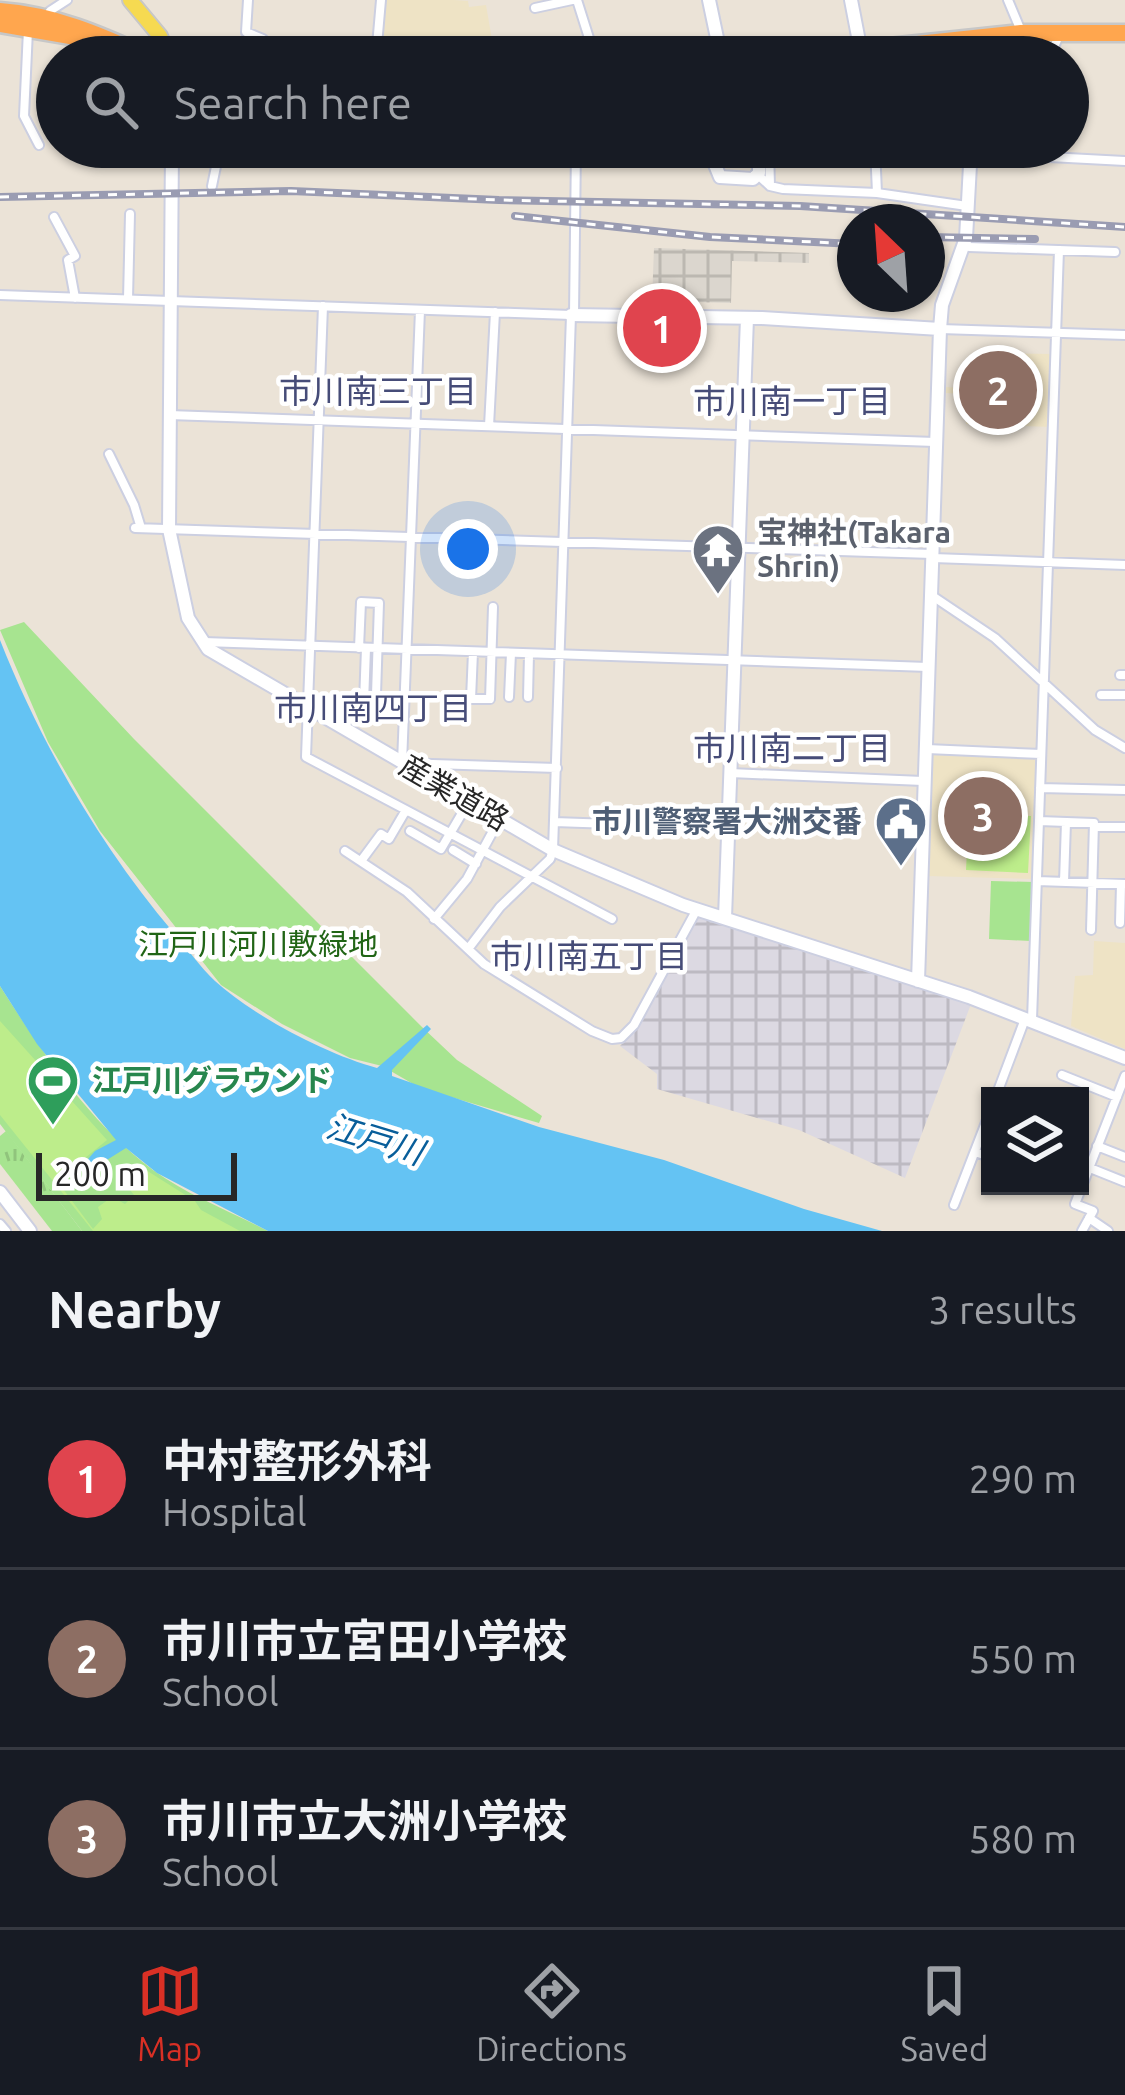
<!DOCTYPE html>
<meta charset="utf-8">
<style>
:root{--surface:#171b24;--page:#242831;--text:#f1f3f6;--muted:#9ea1a6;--line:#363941;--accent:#d93025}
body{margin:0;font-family:Ubuntu,"Noto Sans JP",sans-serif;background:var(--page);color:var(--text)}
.controls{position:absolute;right:36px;bottom:36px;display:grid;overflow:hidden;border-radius:0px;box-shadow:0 3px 9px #0004}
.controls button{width:108px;height:108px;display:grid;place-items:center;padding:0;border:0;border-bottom:3px solid var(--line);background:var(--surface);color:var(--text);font:60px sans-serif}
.compass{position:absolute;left:837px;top:204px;width:108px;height:108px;border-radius:50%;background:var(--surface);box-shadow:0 3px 9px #0004;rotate:335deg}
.scale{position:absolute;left:36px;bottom:30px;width:201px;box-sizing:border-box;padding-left:12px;border:6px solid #272727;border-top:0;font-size:33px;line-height:42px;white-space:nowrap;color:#272727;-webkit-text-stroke:9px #fff;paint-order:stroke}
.you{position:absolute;left:468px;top:549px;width:42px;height:42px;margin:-30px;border:9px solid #fff;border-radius:50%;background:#1a73e8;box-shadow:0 0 0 18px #1a73e833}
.badge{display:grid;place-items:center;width:78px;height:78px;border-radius:50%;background:var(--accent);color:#fff;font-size:39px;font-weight:700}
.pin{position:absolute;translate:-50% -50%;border:6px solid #fff;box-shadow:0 3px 12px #0006}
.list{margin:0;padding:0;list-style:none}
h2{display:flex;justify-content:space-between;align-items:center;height:156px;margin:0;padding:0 48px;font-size:51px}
h2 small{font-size:39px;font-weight:400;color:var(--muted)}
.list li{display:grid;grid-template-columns:78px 1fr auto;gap:36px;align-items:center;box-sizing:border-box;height:180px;padding:0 48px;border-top:3px solid var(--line)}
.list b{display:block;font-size:45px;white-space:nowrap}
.list p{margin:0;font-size:39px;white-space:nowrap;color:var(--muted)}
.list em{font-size:39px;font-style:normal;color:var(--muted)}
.icon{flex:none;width:66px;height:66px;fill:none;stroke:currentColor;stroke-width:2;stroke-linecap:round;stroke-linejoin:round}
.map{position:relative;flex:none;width:1125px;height:1231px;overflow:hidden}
.search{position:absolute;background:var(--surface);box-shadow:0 3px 9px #0004;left:36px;right:36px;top:36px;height:132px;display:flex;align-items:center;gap:30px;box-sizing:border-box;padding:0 42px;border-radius:66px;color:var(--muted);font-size:45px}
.sheet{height:696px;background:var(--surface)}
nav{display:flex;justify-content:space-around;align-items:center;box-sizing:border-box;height:168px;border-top:3px solid var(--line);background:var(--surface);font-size:33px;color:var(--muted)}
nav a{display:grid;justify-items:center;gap:6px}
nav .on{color:var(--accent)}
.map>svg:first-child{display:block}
.industrial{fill:url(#industrial-grid)}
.education{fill:#eee3c5}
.grass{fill:url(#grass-tufts)}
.park{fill:#a7e490}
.pitch{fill:#bded8b}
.plaza{fill:url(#plaza-grid)}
.water{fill:#64c3f3}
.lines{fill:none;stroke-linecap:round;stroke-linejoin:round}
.street-casing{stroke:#cccfe1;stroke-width:12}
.secondary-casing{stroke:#cccfe1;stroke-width:16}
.primary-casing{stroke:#c7c7c7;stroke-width:18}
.highway-casing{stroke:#c7c7c7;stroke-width:21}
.street{stroke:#fff;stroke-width:8}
.secondary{stroke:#fff;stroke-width:12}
.primary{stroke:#f6da51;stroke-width:14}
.highway{stroke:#ffa64e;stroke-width:16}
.rail-casing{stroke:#9a9cb2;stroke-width:8}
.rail{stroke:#fff;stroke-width:3;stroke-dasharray:9;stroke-linecap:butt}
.labels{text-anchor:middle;stroke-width:9;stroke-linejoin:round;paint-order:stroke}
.worship-label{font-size:30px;font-weight:bold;fill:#5b616d;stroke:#fff;text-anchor:start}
.street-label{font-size:30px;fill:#272727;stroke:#fff}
.service-label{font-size:30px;font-weight:bold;fill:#4e5e75;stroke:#fff;text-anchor:end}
.park-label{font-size:30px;fill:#216516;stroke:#fff}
.leisure-label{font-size:30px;font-weight:bold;fill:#27864d;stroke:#fff;text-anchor:start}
.neighbourhood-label{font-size:33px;fill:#464c78;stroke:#fff}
.water-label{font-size:33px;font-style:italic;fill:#085e9a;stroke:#fff}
</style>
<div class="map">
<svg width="1125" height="1231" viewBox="0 0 1125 1231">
<defs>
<pattern id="industrial-grid" width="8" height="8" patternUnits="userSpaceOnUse" patternTransform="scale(3)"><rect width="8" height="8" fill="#dcd9e2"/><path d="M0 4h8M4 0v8" fill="none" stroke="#bdbac2"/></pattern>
<pattern id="grass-tufts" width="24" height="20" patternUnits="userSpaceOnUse" patternTransform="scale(3)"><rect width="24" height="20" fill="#a7e490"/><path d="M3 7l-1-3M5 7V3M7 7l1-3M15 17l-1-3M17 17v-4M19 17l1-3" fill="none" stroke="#90c47c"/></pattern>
<pattern id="plaza-grid" width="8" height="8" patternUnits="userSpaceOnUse" patternTransform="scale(3)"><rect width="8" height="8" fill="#dbd6ce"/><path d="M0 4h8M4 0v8" fill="none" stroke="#bcb8b1"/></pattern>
</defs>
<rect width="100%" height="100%" fill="#ebe3d7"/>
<path class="industrial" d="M697,916L971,1004L905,1178L799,1130L657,1089V1074L620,1046L635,1030Z"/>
<path class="education" d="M386,0H454L468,1L469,7L486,5L495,57H380Z
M982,353L1054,354L1052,427L966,424L967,394L944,393V387L966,388L967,369H982Z
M931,753L1039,757L1035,879L927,876Z
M1094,941L1125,943V1049L1071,1026L1075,976L1093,975Z"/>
<path class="grass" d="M6,1131L82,1231H52L0,1164V1136Z"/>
<path class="park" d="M24,622L134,739L422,1027L457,1060L542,1116L539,1123L420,1088L382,1066L350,1058L282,1024L221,985L100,831L48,742L0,630Z
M991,881L1034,882L1031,941L989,939Z
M0,986C42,1052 90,1123 153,1170C187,1195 230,1211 268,1231H82L0,1124Z"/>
<path class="pitch" d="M970,789L1012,791L1011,815L1031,816L1028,873L966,870Z
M0,1021L107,1140L57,1181L93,1229L102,1219L98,1207L112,1197L125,1204L134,1195L126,1185L138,1175L134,1168L138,1165L195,1201L201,1210L240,1231H93L0,1115Z"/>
<path class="plaza" d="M654,248L809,253V263L732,261L731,303L652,301Z"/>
<path class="water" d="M0,640C41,744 101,847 173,932C187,948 200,967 215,981C255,1017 326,1054 377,1068L427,1025L431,1029L392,1070V1076L539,1127L664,1160L804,1209L882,1231H268L157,1173L126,1148L86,1173L82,1166L95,1151L116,1140L37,1044L0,986Z"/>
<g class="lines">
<g class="street-casing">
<path id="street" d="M248,0L246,32L263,39L267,47L265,57
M577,0L595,57
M1008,0L1021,31
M535,8L572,0
M50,11L67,0
M28,30L24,116L39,145
M376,57L381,0
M1050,57L1057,40
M875,147L877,193
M758,175L770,186L783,189L877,193L967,206
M212,186L220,147
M770,186L769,148H875L1125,161
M54,217L75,256L68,260L75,298
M969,247L1115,252
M0,295L571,315L553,850L550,859L500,907L468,949
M128,299L130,214
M323,306L306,757L612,919
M420,310L402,763L557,768
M574,315L576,147
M940,329L1125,335
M169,415L935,442
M489,426L495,312
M109,454L134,505L141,528
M135,528L932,554
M933,558L1125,565
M931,595L995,638L1095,730L1125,748
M204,642L928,667
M359,648L361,602L379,603L376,695
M473,652L471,699H490L493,607
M1120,675H1125
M1101,695H1125
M509,697L511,653
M528,697L529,654
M364,703L366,648
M927,749L1041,754
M730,773L923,781
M1040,788L1125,790
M1039,821L1094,823L1091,930
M554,822L728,828
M1094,827H1125
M410,831L441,849L468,803
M453,850L476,864
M345,851L407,892L484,964L592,1031L612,1039L621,1038L634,1025L696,911
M361,861L381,834L389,839L406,810
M1037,881L1125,884
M1064,882L1066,822
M434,919L467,879L499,820
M1120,923L1121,884
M1032,1020L1059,250
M1062,1075L1117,1097
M996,1096L1025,1019
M1097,1146L1125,1157
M975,1152L990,1157
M1080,1164L1125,1182
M954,1205L990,1112
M1089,1218L1108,1231
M0,1224L6,1231
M1082,1231L1093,1211L1075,1204L1125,1076"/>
</g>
<g class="secondary-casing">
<path id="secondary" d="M709,0L721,57
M851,0L862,57
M172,147L169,529L188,618L208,649L553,850L683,905L969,997L1125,1058
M718,147L713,160L720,177L753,179L759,173V161L737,147
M571,315L762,318L940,329
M725,918L747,318
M918,981L940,329L942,305L966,238L971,147
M0,1192L30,1231"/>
</g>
<g class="primary-casing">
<path id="primary" d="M130,0L160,36L169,57"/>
</g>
<g class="highway-casing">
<path id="highway" d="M0,11C54,15 100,35 148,57
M0,24L76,37
M795,57L1021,33H1125"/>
</g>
<use href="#street" class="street"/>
<use href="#secondary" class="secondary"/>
<use href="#primary" class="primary"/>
<use href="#highway" class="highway"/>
<g class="rail-casing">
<path id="rail" d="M0,197L291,191L499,200L800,206L1125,227
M515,216L710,237L855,244
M927,237L1035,239"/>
</g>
<use href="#rail" class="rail"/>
</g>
<defs>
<g id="temple-pin" transform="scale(2.7)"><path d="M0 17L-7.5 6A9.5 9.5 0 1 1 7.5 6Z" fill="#6b7280" stroke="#fff"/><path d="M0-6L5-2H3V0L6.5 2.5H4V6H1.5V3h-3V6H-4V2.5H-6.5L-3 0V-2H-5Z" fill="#fff"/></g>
<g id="civic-pin" transform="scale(2.7)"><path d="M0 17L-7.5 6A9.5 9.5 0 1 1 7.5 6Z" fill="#5c6f8a" stroke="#fff"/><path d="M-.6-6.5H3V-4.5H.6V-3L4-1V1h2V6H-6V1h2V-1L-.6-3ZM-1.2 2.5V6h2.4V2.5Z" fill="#fff"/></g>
<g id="stadium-pin" transform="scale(2.7)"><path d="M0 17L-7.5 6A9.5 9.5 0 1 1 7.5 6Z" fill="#2e9e5b" stroke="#fff"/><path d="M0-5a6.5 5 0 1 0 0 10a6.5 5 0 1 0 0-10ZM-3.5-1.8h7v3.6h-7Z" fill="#fff"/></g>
</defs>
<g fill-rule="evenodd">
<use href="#temple-pin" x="718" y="550"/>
<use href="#civic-pin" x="901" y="822"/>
<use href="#stadium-pin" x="53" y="1081"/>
</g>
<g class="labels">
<g class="worship-label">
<text x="757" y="543">宝神社(Takara<tspan x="757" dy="34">Shrin)</tspan></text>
</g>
<g class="street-label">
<text transform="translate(454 793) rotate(30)" y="10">産業道路</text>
</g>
<g class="service-label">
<text x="862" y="832">市川警察署大洲交番</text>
</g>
<g class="park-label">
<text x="258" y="955">江戸川河川敷緑地</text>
</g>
<g class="leisure-label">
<text x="92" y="1091">江戸川グラウンド</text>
</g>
<g class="neighbourhood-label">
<text x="378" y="403">市川南三丁目</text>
<text x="792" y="413">市川南一丁目</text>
<text x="373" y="720">市川南四丁目</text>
<text x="792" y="760">市川南二丁目</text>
<text x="589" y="968">市川南五丁目</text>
</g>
<g class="water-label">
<text transform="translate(375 1139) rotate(17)" y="12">江戸川</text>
</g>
</g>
</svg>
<div class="controls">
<button><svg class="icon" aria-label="layers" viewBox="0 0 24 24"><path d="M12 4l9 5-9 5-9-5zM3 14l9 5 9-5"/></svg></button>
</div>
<svg class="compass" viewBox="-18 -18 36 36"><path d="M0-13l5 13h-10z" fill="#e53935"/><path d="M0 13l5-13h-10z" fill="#9ea1a6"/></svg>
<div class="scale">200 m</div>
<div class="you"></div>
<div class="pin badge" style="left:662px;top:328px;background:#e0444e">1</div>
<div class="pin badge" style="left:998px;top:390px;background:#8d6e63">2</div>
<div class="pin badge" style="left:983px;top:816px;background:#8d6e63">3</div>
<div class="search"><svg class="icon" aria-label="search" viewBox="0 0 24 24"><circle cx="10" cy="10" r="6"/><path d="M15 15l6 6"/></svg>Search here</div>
</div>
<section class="sheet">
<h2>Nearby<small>3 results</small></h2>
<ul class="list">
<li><span class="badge" style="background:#e0444e">1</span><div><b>中村整形外科</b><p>Hospital</p></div><em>290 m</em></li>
<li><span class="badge" style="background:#8d6e63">2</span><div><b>市川市立宮田小学校</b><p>School</p></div><em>550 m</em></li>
<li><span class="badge" style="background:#8d6e63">3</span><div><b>市川市立大洲小学校</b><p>School</p></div><em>580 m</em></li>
</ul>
</section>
<nav>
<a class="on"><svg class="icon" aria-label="map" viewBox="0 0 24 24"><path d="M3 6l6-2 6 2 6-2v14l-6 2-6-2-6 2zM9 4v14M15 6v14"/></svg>Map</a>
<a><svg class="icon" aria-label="directions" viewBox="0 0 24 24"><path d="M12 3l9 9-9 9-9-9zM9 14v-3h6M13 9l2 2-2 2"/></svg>Directions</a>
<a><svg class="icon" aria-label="saved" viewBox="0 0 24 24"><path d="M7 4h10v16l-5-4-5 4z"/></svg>Saved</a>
</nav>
